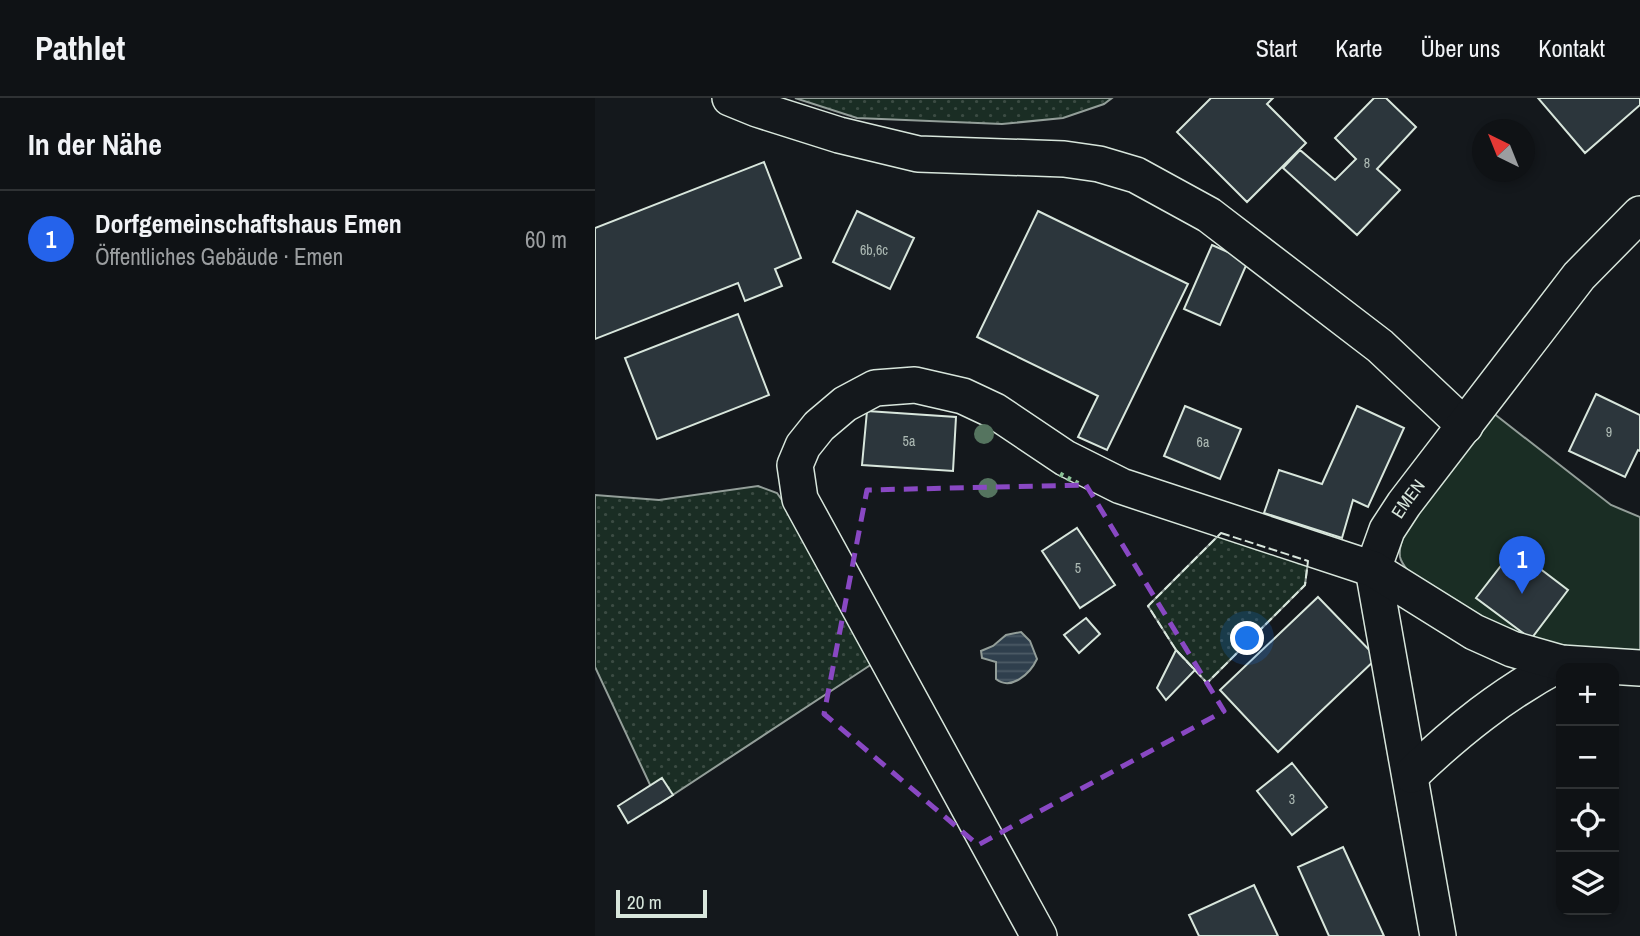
<!DOCTYPE html>
<html lang="de">
<meta charset="utf-8">
<style>
:root{--surface:#0f1215;--page:#181b1e;--text:#f1f3f6;--muted:#9b9ea0;--line:#2f3234;--accent:#2563eb}
body{margin:0;font-family:"Archivo Narrow",sans-serif;background:var(--page);color:var(--text)}
.controls{position:absolute;right:21px;bottom:21px;display:grid;overflow:hidden;border-radius:14px;box-shadow:0 4px 10px #0003}
.controls button{width:63px;height:63px;display:grid;place-items:center;padding:0;border:0;border-bottom:2px solid var(--line);background:var(--surface);color:var(--text);font:35px sans-serif}
.compass{position:absolute;left:877px;top:21px;width:63px;height:63px;border-radius:50%;background:var(--surface);box-shadow:0 4px 10px #0003;rotate:317deg}
.scale{position:absolute;left:21px;bottom:18px;width:91px;box-sizing:border-box;padding-left:7px;border:4px solid #d8e6dc;border-top:0;font-size:19px;line-height:24px;white-space:nowrap;color:#d8e6dc;-webkit-text-stroke:5px #14181c;paint-order:stroke}
.you{position:absolute;left:653px;top:541px;width:24px;height:24px;margin:-18px;border:5px solid #fff;border-radius:50%;background:#1a73e8;box-shadow:0 0 0 10px #1a73e833}
.badge{display:grid;place-items:center;width:46px;height:46px;border-radius:50%;background:var(--accent);color:#fff;font-size:23px;font-weight:700}
.pin{position:absolute;translate:-50% -58px;filter:drop-shadow(0 2px 4px #0008)}
.pin::after{content:'';position:absolute;top:37px;width:24px;height:21px;background:inherit;clip-path:polygon(0 0,100% 0,50% 100%)}
.list{margin:0;padding:0;list-style:none}
h2{display:flex;justify-content:space-between;align-items:center;height:91px;margin:0;padding:0 28px;font-size:30px}
h2 small{font-size:23px;font-weight:400;color:var(--muted)}
.list li{display:grid;grid-template-columns:46px 1fr auto;gap:21px;align-items:center;box-sizing:border-box;height:98px;padding:0 28px;border-top:2px solid var(--line)}
.list b{display:block;font-size:26px;white-space:nowrap}
.list p{margin:0;font-size:23px;white-space:nowrap;color:var(--muted)}
.list em{font-size:23px;font-style:normal;color:var(--muted)}
.icon{flex:none;width:38px;height:38px;fill:none;stroke:currentColor;stroke-width:2;stroke-linecap:round;stroke-linejoin:round}
.map{position:relative;flex:none;width:1045px;height:838px;overflow:hidden}
header{display:flex;align-items:center;gap:42px;box-sizing:border-box;height:98px;padding:0 35px;background:var(--surface);border-bottom:2px solid var(--line)}
header strong{font-size:33px}
nav{display:flex;gap:38px;margin-inline-start:auto;font-size:24px}
main{display:flex}
aside{flex:1;background:var(--surface)}
.map>svg:first-child{display:block}
.grass{fill:url(#grass-dots);stroke:#939e99;stroke-width:2}
.park{fill:#1a2d24;stroke:#939e99;stroke-width:2}
.water{fill:url(#water-rules);stroke:#939e99;stroke-width:2}
.building{fill:#2c363c;stroke:#d8e6dc;stroke-width:2}
.lines{fill:none;stroke-linecap:round;stroke-linejoin:round}
.minor-casing{stroke:#d8e6dc;stroke-width:38}
.minor{stroke:#14181c;stroke-width:35}
.hedge{stroke:#8ac095;stroke-width:5;stroke-dasharray:3.5 5;stroke-linecap:butt}
.fence{stroke:#d8e6dc;stroke-width:2;stroke-dasharray:9 3.5;stroke-linecap:butt}
.tree{fill:#55745f}
.marked{fill:none;stroke:#8948c3;stroke-width:5;stroke-dasharray:14 9;stroke-linejoin:round}
.labels{text-anchor:middle;stroke-width:5;stroke-linejoin:round;paint-order:stroke}
.number-label{font-size:14px;fill:#adbab4}
.street-label{font-size:18px;fill:#d8e6dc;stroke:#14181c}
</style>
<header>
<strong>Pathlet</strong>
<nav><a>Start</a><a>Karte</a><a>Über uns</a><a>Kontakt</a></nav>
</header>
<main>
<aside>
<h2>In der Nähe<small></small></h2>
<ul class="list">
<li><span class="badge">1</span><div><b>Dorfgemeinschaftshaus Emen</b><p>Öffentliches Gebäude · Emen</p></div><em>60 m</em></li>
</ul>
</aside>
<div class="map">
<svg width="1045" height="838" viewBox="0 0 1045 838">
<defs>
<pattern id="grass-dots" width="8" height="8" patternUnits="userSpaceOnUse" patternTransform="scale(1.75)"><rect width="8" height="8" fill="#1a2d24"/><path d="M2 2h.1M6 6h.1" fill="none" stroke="#3b4b43" stroke-width="1.8" stroke-linecap="round"/></pattern>
<pattern id="water-rules" width="6" height="5" patternUnits="userSpaceOnUse" patternTransform="scale(1.75)"><rect width="6" height="5" fill="#2f3f4d"/><path d="M0 2.5h6" fill="none" stroke="#4c5b66"/></pattern>
</defs>
<rect width="100%" height="100%" fill="#14181c"/>
<path class="grass" d="M200,0H517L509,6L468,20L407,26L262,20Z
M163,388L182,395L194,412L277,566L64,706L0,569V397L64,402Z
M626,435L713,463L710,487L612,585L581,552L553,508Z"/>
<path class="park" d="M893,311L1016,407L1045,419V552L972,551L904,532L813,473C810,469 806,464 805,459C800,423 871,342 893,311Z"/>
<path class="water" d="M426,534L435,543L442,561C435,576 416,593 401,581V564L387,560L386,553L398,548L411,537Z"/>
<path class="building" d="M616,0H678L672,6L711,45L652,104L582,34Z
M779,0H791L821,29L782,71L805,92L762,137L688,70L705,52L740,82L761,61L740,40Z
M943,0H1045V7L990,55Z
M169,64L206,160L180,171L187,188L150,203L143,185L0,241V130Z
M262,113L319,140L295,191L238,164Z
M443,113L593,186L512,352L483,339L503,298L382,239Z
M617,147L653,163L625,227L589,211Z
M143,216L174,297L62,341L30,260Z
M1001,296L1045,317V353L1043,352L1030,379L974,353Z
M590,308L646,331L625,381L569,358Z
M762,308L809,330L773,409L758,402L747,440L669,415L684,372L727,386Z
M272,313L361,319L358,373L267,367Z
M482,430L520,487L485,510L447,453Z
M919,451L973,492L936,541L881,500Z
M723,499L782,560L683,654L625,592Z
M491,520L505,536L484,555L469,537Z
M581,552L600,572L571,602L562,590Z
M697,665L732,709L697,737L662,693Z
M67,680L78,697L33,725L23,708Z
M748,749L789,838H734L703,769Z
M659,787L683,838H604L594,817Z"/>
<g class="lines">
<g class="minor-casing">
<g id="minor">
<path d="M135,0L162,11L244,37L323,56L469,61L504,66L541,77L614,117L785,248L870,328"/>
<path id="s1" d="M778,471L792,432L809,406L984,178L1045,116"/>
<path d="M778,471L843,838"/>
<path d="M816,677C863,632 908,596 966,565"/>
<path d="M444,838L205,401L200,367L208,348L224,328L250,306L280,290L320,287L368,298L400,313L470,360L526,388L778,471L879,534L917,551L966,565L1045,570"/>
</g>
</g>
<use href="#minor" class="minor"/>
<path class="hedge" d="M465,376L484,386"/>
<path class="fence" d="M626,435L713,463L710,487L612,585L581,552L553,508Z"/>
</g>
<g class="tree">
<circle cx="389" cy="336" r="10"/>
<circle cx="393" cy="390" r="10"/>
</g>
<path class="marked" d="M491,387L629,613L383,747L229,616L272,392Z"/>
<g class="labels">
<g class="number-label">
<text x="772" y="70">8</text>
<text x="279" y="157">6b,6c</text>
<text x="1014" y="339">9</text>
<text x="314" y="348">5a</text>
<text x="608" y="349">6a</text>
<text x="483" y="475">5</text>
<text x="697" y="706">3</text>
</g>
<g class="street-label">
<text dy="6" stroke="none"><textPath href="#s1" startOffset="79">EMEN</textPath></text>
</g>
</g>
</svg>
<div class="controls">
<button>+</button>
<button>−</button>
<button><svg class="icon" aria-label="locate" viewBox="0 0 24 24"><circle cx="12" cy="12" r="6"/><path d="M12 2v4M12 18v4M2 12h4M18 12h4"/></svg></button>
<button><svg class="icon" aria-label="layers" viewBox="0 0 24 24"><path d="M12 4l9 5-9 5-9-5zM3 14l9 5 9-5"/></svg></button>
</div>
<svg class="compass" viewBox="-18 -18 36 36"><path d="M0-13l5 13h-10z" fill="#e53935"/><path d="M0 13l5-13h-10z" fill="#9b9ea0"/></svg>
<div class="scale">20 m</div>
<div class="you"></div>
<div class="pin badge" style="left:927px;top:496px">1</div>
</div>
</main>
